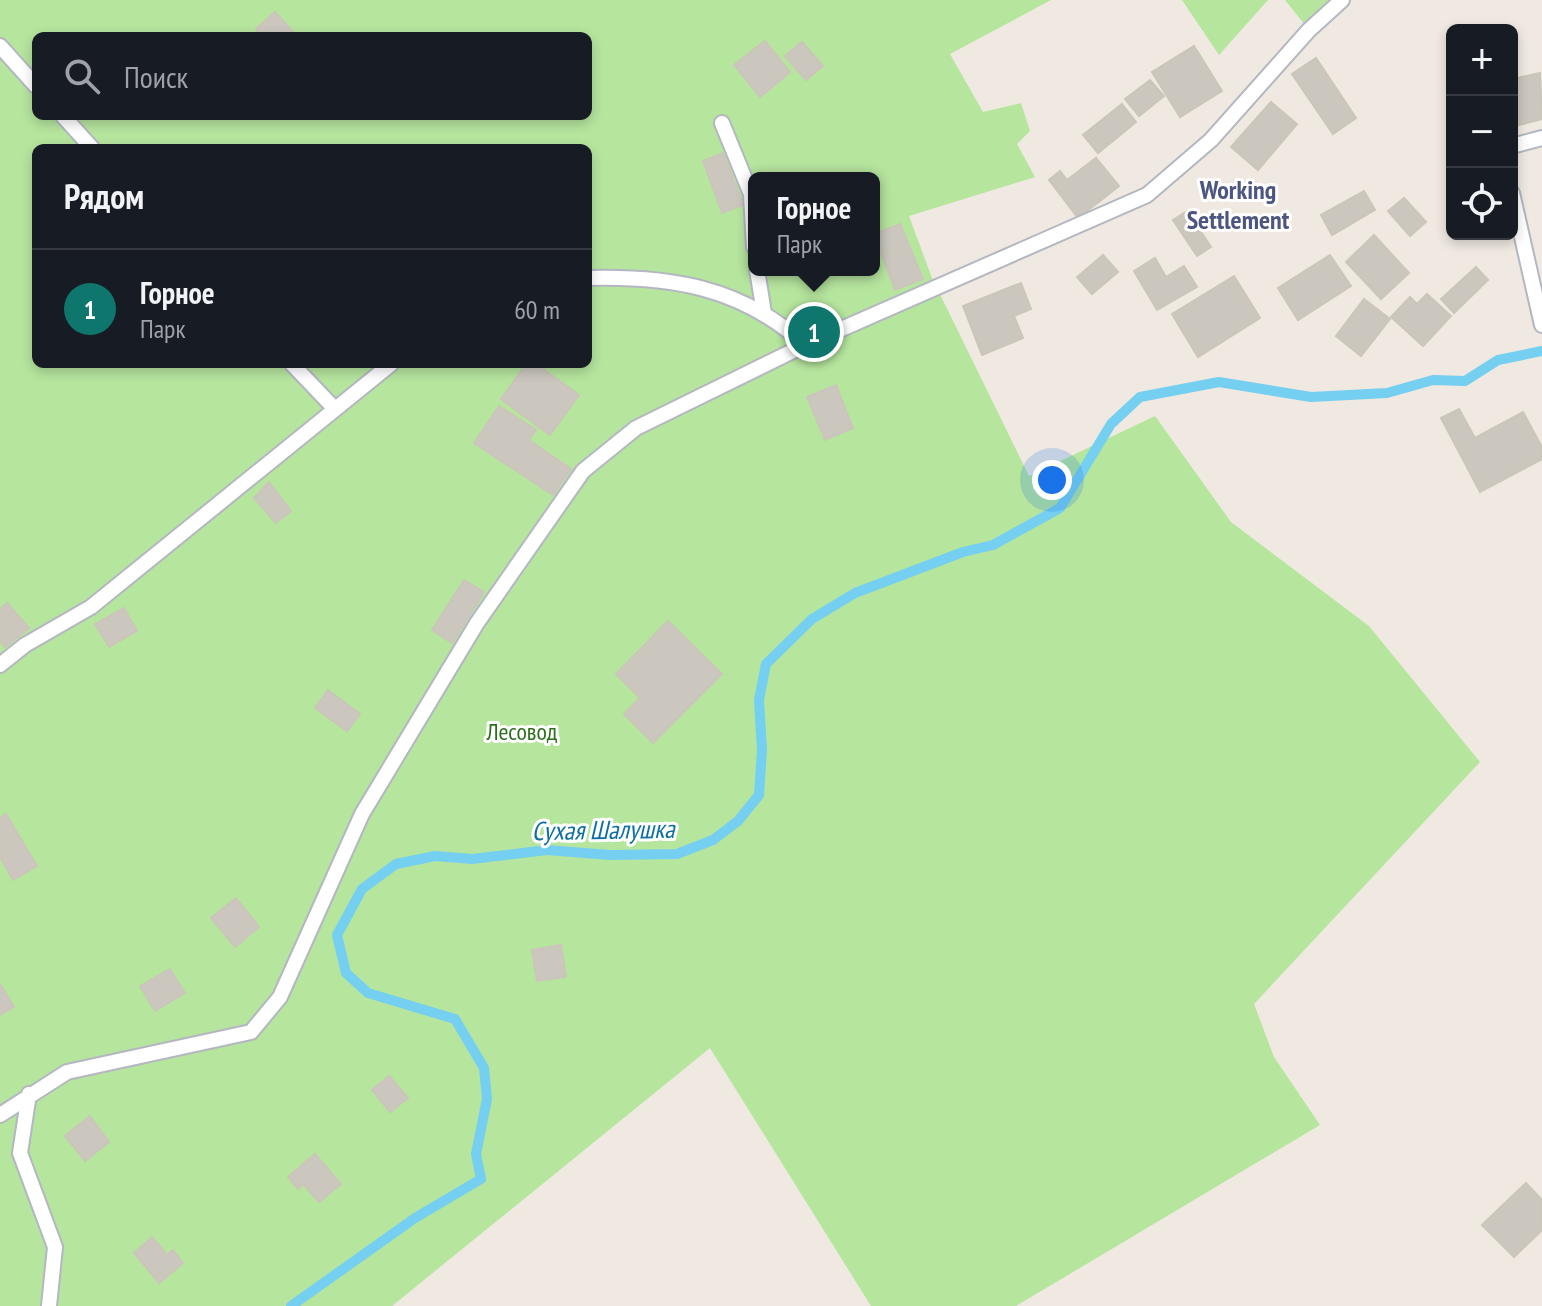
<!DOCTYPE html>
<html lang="ru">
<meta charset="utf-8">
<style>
:root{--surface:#171b24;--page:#20242c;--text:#f1f3f6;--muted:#9ea1a6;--line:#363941;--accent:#0f766e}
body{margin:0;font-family:"PT Sans Narrow",sans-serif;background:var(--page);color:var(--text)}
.controls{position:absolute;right:24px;top:24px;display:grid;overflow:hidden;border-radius:12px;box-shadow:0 4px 12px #0003}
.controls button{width:72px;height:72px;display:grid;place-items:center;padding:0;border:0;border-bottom:2px solid var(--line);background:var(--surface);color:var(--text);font:40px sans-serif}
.you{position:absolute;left:1052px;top:480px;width:28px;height:28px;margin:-20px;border:6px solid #fff;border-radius:50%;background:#1a73e8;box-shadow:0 0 0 12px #1a73e833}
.badge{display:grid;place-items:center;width:52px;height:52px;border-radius:50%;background:var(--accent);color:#fff;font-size:26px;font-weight:700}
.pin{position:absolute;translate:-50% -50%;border:4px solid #fff;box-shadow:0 2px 8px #0006}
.popup{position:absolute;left:748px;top:172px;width:132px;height:104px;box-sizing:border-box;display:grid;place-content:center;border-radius:12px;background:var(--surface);filter:drop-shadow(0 2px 6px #0005);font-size:26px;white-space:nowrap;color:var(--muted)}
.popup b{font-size:30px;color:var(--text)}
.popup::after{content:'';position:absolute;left:50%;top:100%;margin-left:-16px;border:16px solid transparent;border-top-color:var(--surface)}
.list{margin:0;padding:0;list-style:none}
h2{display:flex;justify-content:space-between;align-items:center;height:104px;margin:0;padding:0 32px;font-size:34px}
h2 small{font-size:26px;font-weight:400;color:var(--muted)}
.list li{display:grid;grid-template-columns:52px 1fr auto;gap:24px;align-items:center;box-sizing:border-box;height:120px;padding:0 32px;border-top:2px solid var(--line)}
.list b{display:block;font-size:30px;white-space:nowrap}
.list p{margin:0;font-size:26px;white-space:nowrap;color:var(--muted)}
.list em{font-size:26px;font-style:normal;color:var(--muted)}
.icon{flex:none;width:44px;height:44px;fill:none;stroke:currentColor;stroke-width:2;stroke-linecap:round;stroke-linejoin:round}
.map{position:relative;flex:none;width:1542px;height:1306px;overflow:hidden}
.search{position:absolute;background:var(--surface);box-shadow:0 4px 12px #0003;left:32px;top:32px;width:560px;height:88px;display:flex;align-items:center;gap:20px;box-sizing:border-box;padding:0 28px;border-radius:12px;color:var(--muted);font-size:30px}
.panel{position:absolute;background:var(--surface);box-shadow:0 4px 12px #0003;left:32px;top:144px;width:560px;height:224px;border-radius:12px}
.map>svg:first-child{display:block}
.green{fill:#b6e59e;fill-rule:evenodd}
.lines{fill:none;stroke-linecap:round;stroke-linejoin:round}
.stream{stroke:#75cff0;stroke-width:10}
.building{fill:#cbc7bf;stroke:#cbc5ba;stroke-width:2}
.service-casing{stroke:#b4b7c1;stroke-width:18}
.service{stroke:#fff;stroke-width:14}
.labels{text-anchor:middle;stroke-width:6;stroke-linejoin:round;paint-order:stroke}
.park-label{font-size:24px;fill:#2c6e1b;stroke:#fff}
.neighbourhood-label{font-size:26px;font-weight:bold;fill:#4d5680;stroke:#fff}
.water-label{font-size:26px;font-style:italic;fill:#0d6fa3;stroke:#fff}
</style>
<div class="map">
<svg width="1542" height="1306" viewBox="0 0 1542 1306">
<rect width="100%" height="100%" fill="#efe9e1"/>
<path class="green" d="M0,0H1051L950,54L983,112L1021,103L1030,131L1017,144L1035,177L909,216L932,278L1029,476L1155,416L1231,522L1369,626L1480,762L1254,1004L1274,1057L1320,1125L1016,1306H871L710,1048L392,1306H0ZM36,36H588V116H36ZM36,148H588V364H36ZM754,178H874V270H754Z
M1182,0H1268L1219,55Z
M1285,0H1342L1309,30Z"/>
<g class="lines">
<path class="stream" d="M291,1306L415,1218L481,1179L476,1154L487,1099L484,1068L455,1019L368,993L346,973L337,935L362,889L396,864L435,856L472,859L547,850L610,855L677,854L713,840L738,821L759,795L762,750L759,700L766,664L812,619L855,593L963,552L993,545L1060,508L1111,424L1140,397L1219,382L1311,397L1387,393L1433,380L1465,381L1498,360L1542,351"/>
</g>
<path class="building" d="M275,12L294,33L291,36H262L256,29Z
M765,41L790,72L760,97L734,65Z
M802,42L823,66L806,80L785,56Z
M1194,46L1222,91L1180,117L1152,72Z
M1316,58L1356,118L1333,134L1292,74Z
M1540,73L1542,119L1512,127V79Z
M1150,80L1164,96L1139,116L1125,99Z
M1271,102L1297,124L1258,170L1231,147Z
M1122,104L1136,122L1098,153L1083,135Z
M723,153L743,205L722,213L703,161Z
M1096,158L1119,186L1078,218L1049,180L1060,171L1067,180Z
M1364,191L1375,210L1332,235L1321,215Z
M1404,198L1426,222L1410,236L1388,211Z
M1187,211L1211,247L1197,256L1173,220Z
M900,224L923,279L895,290L874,234Z
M1374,235L1409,273L1381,299L1346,262Z
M1103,255L1118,272L1092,294L1077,277Z
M1330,255L1351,286L1298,320L1278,288Z
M1155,258L1166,277L1184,266L1197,287L1157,310L1134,271Z
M1476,267L1488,280L1454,313L1441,299Z
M1234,276L1260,318L1198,357L1172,314Z
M1021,283L1031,309L1014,316L1023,338L982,355L963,306Z
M1427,294L1451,316L1423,346L1391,317L1410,297L1417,304Z
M1364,299L1390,319L1361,356L1336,336Z
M526,364H536L579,395L550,435L501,399Z
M836,385L853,428L825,440L807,397Z
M499,406L536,430L529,440L571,469L553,495L474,443Z
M1459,409L1475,438L1523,412L1542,447V459L1480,492L1441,418Z
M269,482L291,511L276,523L254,498Z
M464,580L484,592L452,643L432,630Z
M7,603L29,628L5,647L0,641V609Z
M124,608L137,631L109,647L95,624Z
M668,621L722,674L653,743L624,714L640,698L616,674Z
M328,690L360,714L347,731L315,708Z
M6,814L37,866L13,880L0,857V818Z
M236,898L259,927L235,947L211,918Z
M561,945L566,977L537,981L532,950Z
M170,969L185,993L155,1011L140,986Z
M0,984L14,1007L0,1015Z
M389,1076L408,1098L390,1112L372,1090Z
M90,1116L109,1142L85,1161L65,1136Z
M315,1154L341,1184L319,1202L303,1184L298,1189L288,1177Z
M1526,1183L1542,1200V1230L1514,1257L1482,1225Z
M152,1237L167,1255L173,1250L183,1263L159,1283L134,1253Z"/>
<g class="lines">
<g class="service-casing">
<path id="service" d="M0,46L36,86
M63,116L92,148
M722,123L751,194L754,247
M1512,146L1542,138
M1512,193L1542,325
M757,270L764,313
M588,278C671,276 742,287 805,345
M292,364L335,409
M0,665L25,645L91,607L391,364
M29,1094L20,1153L55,1247L49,1306
M0,1115L67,1072L251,1032L280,997L362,814L477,623L583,471L636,428L805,345L1147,195L1211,140L1309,30L1342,0"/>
</g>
<use href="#service" class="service"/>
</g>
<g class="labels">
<g class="park-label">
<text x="522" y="740">Лесовод</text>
</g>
<g class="neighbourhood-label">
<text x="1238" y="199">Working<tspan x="1238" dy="30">Settlement</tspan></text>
</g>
<g class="water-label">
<text transform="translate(603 830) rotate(-1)" y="9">Сухая Шалушка</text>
</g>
</g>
</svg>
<div class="controls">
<button>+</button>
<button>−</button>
<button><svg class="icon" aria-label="locate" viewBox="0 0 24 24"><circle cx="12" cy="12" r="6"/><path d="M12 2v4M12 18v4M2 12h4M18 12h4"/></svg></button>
</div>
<div class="you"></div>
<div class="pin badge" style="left:814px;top:332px">1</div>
<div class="popup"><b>Горное</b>Парк</div>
<div class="search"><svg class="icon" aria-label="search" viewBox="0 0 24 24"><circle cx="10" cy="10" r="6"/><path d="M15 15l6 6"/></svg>Поиск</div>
<section class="panel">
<h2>Рядом<small></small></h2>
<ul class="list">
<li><span class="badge">1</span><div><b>Горное</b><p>Парк</p></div><em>60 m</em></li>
</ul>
</section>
</div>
